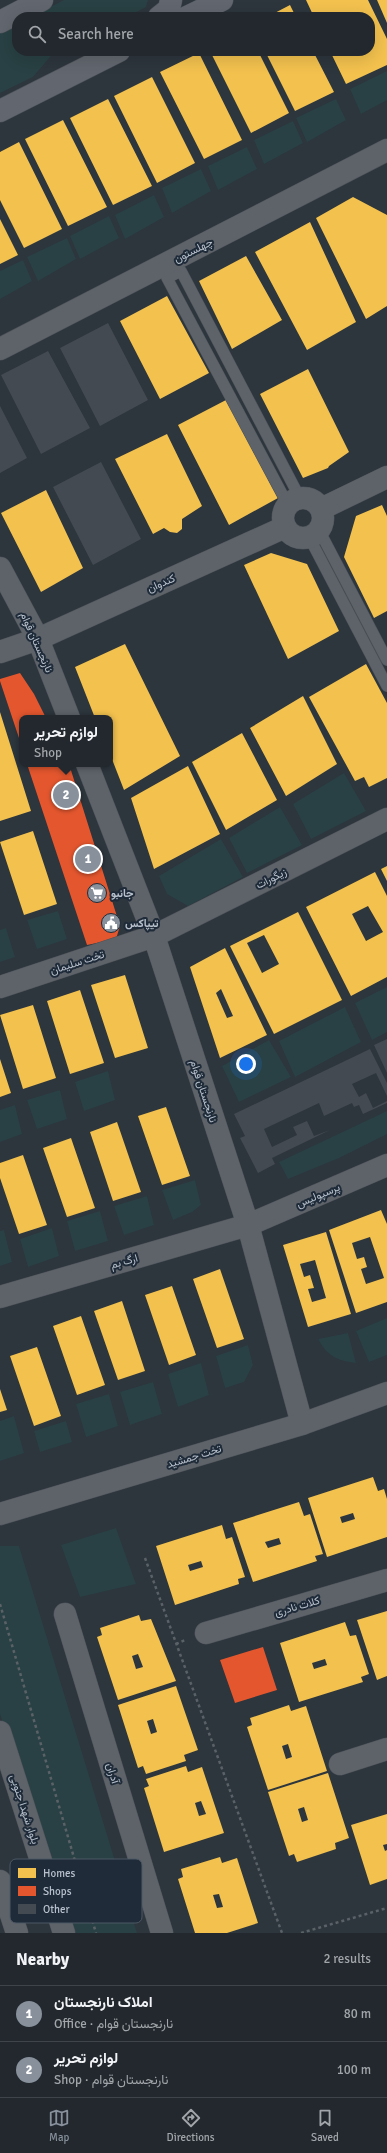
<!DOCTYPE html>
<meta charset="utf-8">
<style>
:root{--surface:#22282e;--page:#2e343a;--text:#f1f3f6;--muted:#a2a6aa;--line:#3f444a;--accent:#87909b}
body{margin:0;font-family:Signika,Vazirmatn,sans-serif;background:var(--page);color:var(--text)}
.you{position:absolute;left:246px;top:1064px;width:14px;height:14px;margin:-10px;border:3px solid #fff;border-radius:50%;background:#1a73e8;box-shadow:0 0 0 6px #1a73e833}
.badge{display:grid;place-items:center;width:26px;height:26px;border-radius:50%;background:var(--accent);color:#fff;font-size:13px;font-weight:700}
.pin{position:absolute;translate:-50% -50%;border:2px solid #fff;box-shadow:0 1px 4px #0006}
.popup{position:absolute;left:19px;top:715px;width:94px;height:52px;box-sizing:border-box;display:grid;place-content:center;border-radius:8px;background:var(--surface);filter:drop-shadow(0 1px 3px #0005);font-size:13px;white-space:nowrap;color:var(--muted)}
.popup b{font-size:15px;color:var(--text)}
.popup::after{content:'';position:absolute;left:50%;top:100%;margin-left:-8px;border:8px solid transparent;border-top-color:var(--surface)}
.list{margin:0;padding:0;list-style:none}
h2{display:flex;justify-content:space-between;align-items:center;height:52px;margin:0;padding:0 16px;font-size:17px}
h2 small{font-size:13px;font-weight:400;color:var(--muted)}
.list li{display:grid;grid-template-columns:26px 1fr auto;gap:12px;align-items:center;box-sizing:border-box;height:56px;padding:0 16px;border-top:1px solid var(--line)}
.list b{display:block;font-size:15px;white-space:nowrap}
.list p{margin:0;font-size:13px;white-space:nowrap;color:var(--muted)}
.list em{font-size:13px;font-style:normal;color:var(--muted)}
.icon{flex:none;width:22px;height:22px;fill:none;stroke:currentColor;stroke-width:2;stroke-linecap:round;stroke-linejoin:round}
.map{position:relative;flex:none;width:387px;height:1933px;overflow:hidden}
.search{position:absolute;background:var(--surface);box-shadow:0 4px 16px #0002;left:12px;right:12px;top:12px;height:44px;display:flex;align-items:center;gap:10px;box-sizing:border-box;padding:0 14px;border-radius:16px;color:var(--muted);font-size:15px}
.sheet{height:164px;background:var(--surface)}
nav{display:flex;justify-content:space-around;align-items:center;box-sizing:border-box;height:56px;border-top:1px solid var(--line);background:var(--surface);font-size:11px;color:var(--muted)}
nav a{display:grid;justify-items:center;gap:2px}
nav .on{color:var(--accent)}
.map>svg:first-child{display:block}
.green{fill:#294144}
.homes{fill:#f2c14e;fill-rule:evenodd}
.shops{fill:#e4572e}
.building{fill:#444a51}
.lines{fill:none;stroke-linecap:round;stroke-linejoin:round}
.service-casing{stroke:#4c5157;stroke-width:12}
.minor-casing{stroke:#4c5157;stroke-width:23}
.tertiary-casing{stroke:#4c5157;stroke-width:23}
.secondary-casing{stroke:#4c5157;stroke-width:23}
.path{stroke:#5b6267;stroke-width:2.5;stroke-dasharray:3 3;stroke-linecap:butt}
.service{stroke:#5e636a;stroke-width:11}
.minor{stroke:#5e636a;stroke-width:22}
.tertiary{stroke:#5e636a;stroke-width:22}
.secondary{stroke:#62676f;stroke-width:22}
.labels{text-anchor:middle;stroke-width:4;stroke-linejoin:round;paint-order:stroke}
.street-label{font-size:11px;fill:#b8c1cd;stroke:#1f2b39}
.poi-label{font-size:11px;font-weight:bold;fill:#b8c1cd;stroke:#1f2b39;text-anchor:start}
.key{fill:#1f2b39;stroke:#4d5865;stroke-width:1}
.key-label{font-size:11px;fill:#b8c1cd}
</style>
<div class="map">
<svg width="387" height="1933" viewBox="0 0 387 1933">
<rect width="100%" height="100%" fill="#2d353d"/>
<path class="green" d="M64,0H148L146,7L127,17H31Z
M17,24V51H55L33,77L0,93V32Z
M387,71V100L361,114L350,89Z
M336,99L346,120L307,142L296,118Z
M293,121L303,143L264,164L254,140Z
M247,147L257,169L218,190L208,166Z
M201,169L211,191L172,213L162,188Z
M154,195L164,217L125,239L115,215Z
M109,216L119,238L80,259L70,236Z
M67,238L76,259L38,281L27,257Z
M23,260L32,281L0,299V271Z
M344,773L366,811L311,839L293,804Z
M280,807L302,845L247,873L229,838Z
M221,839L243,877L188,906L167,894L159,876Z
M58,911L67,939L37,949L27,920Z
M6,928L15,957L0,962V930Z
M387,987V1032L372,1040L355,1003Z
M345,1007L361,1042L295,1077L279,1041Z
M269,1040L291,1077L239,1102L222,1066Z
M108,1071L115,1100L84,1111L75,1082Z
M60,1090L67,1119L37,1129L27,1100Z
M15,1105L22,1134L0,1142V1110Z
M387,1111V1134L339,1158L288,1179L279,1162Z
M195,1180L201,1205L192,1212L173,1220L162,1190Z
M147,1196L154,1225L124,1235L114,1206Z
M100,1211L108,1241L75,1251L67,1221Z
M52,1228L59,1256L28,1267L20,1239Z
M4,1230L12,1262L0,1266V1231Z
M387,1318V1355L369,1362L356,1331Z
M348,1333L356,1363C338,1361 327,1356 318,1339Z
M248,1345L253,1365L244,1382L225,1388L216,1356Z
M201,1363L209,1395L178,1407L168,1374Z
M153,1382L162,1414L130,1425L120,1392Z
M109,1394L118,1426L86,1437L76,1404Z
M14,1416L24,1453L0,1461V1421Z
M66,1421L72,1442L40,1452L34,1431Z
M116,1528L136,1584L80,1597L61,1545Z
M0,1546H19L137,1933H70L0,1714Z"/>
<path class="homes" d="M306,0H368L387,39V65L346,84L330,51H370V17H314Z
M377,0H387V23Z
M290,5L296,17H267Z
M210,51H258L289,113L251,133Z
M265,51H313L334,92L295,111Z
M199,53L242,140L204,159L160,72Z
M152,77L195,163L157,183L114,96Z
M108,99L152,186L113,205L70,118Z
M63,120L107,207L68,226L25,139Z
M19,142L62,229L24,248L0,200V152Z
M353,197L387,215V306L366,319L316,218Z
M0,219L18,255L0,264Z
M310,222L356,322L307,350L255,252Z
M246,256L282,320L232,349L199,281Z
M167,296L209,373L160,399L120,321Z
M308,369L349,452L329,466L328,468L303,478L260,394Z
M226,400L278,498L229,525L178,425Z
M167,434L202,506L182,519V529L177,533L170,532L164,528L153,534L115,459Z
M46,490L83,568L41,592L1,513Z
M382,505L387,516V611L374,618L344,557L356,516Z
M271,553L307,564L339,631L288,659L244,565Z
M125,644L180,756L124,790L110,754V718H95L75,667Z
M366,664L387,703V778L369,787L364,777L355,781L309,697Z
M303,696L337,764L286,796L250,728Z
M0,712L31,811L0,821Z
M242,733L277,800L226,830L192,762Z
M188,766L220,834L154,869L131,798Z
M33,831L57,904L24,915L0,842Z
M387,866V881L381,869Z
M375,872L387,896V977L351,996L306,907ZM368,906L383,932L366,941L352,914Z
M298,912L342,1000L274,1034L230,946ZM264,935L279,964L262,973L247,943Z
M225,948L267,1035L220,1058L190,967ZM221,989L233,1016L227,1018L216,993Z
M125,975L148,1048L115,1058L91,985Z
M80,990L104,1063L70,1074L47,1001Z
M33,1005L56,1078L23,1089L0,1015Z
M0,1059L11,1093L0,1097Z
M166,1107L190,1176L162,1185L138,1116Z
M117,1122L141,1192L113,1201L90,1132Z
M71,1138L95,1208L67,1217L43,1148Z
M23,1155L47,1225L19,1234L0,1178V1163Z
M381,1210L387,1224V1302L356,1313L329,1230ZM370,1237L384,1278L366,1284L361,1269L367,1267L364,1257L357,1259L352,1243Z
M326,1232L351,1314L308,1327L283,1245ZM315,1260L326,1298L312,1302L308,1289L314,1288L310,1275L304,1277L300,1264Z
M220,1269L244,1339L217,1348L193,1279Z
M172,1286L196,1355L169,1365L145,1295Z
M122,1301L145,1371L118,1380L94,1311Z
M81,1316L105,1385L77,1395L53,1326Z
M37,1347L61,1416L34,1426L10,1356Z
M0,1389L7,1410L0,1412Z
M373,1477L378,1491L384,1489L387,1499V1537L327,1557L308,1498ZM353,1513L355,1519L342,1523L340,1517Z
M299,1502L304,1516L310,1514L323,1554L315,1556L317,1561L253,1582L233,1523ZM279,1538L281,1544L268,1548L265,1542Z
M222,1525L226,1539L232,1537L245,1577L238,1579L239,1584L175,1605L156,1546ZM201,1561L203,1567L190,1571L188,1565Z
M387,1611V1676L377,1680L357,1620Z
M139,1615L141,1621L151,1619L176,1681L118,1700L97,1637L102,1635L100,1628ZM138,1654L143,1667L136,1669L132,1656Z
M345,1622L350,1636L356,1635L369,1674L361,1677L363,1682L299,1702L280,1643ZM325,1659L327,1665L314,1669L312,1663Z
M176,1686L198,1750L184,1755L186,1761L146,1774L143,1766L138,1768L118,1705ZM153,1719L157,1732L151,1734L147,1721Z
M289,1705L291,1711L306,1706L327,1771L268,1790L247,1727L252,1725L250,1718ZM288,1744L292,1757L286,1759L282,1746Z
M186,1766L188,1772L202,1767L224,1833L164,1852L144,1788L149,1786L146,1779ZM201,1801L206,1814L199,1816L195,1803Z
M328,1773L349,1838L335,1843L336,1849L297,1862L294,1854L289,1856L268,1792ZM304,1807L308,1820L302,1822L298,1809Z
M387,1814V1844L383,1845L385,1851L387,1850V1879L370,1885L351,1825Z
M220,1857L222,1863L237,1858L258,1923L227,1933H195L178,1879L183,1877L181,1869ZM219,1894L223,1907L217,1908L213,1895Z"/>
<path class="shops" d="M20,673L34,694L46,718H22V747L0,681V679Z
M27,764H69L120,926L116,939L87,945Z
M263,1647L277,1690L235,1703L220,1660Z"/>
<path class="building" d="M108,323L148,400L100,426L60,348Z
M48,351L90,428L41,454L1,375Z
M0,406L27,458L0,473Z
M101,462L141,539L93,565L53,487Z
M387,1039V1073L374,1045Z
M370,1049L387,1083V1096L376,1073L352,1084L359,1097L366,1093L373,1108L387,1101V1103L363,1114L359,1105L354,1107L352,1103L324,1116L319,1103L264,1129L272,1147L297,1135L293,1127L307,1121L314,1136L330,1130L272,1158L275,1164L258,1173L240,1138L245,1136L234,1114Z"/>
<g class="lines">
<g class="service-casing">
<path id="service" d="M288,505L167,278L181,271L300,498
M319,530L387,660
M309,537L387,686"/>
</g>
<g class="minor-casing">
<path id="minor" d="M0,349L387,150
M283 518a20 20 0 1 1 40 0a20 20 0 1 1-40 0Z
M321,509L387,477
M0,568L38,639L69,718
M0,652L38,639L285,527
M87,764L154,936L248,1225L302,1424
M0,987L154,936L387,819
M0,1297L248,1225L387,1165
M65,1614L162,1933
M206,1633L387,1580
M340,1764L387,1749"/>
</g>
<g class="tertiary-casing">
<path id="tertiary" d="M0,1514L302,1424L387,1393
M0,1732L64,1933
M0,1881L17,1933"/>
</g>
<g class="secondary-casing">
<path id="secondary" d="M159,17L169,9L171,0
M187,17L222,0
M0,22L42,0
M0,111L119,51"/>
</g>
<path class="path" d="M145,1558L282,1933
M0,1604L96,1933
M176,1644L185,1640
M301,1933L387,1908"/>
<use href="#service" class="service"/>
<use href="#minor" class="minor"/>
<use href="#tertiary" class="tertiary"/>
<use href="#secondary" class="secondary"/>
</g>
<defs>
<g id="supermarket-disc" transform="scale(1)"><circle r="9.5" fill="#87909b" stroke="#1f2b39"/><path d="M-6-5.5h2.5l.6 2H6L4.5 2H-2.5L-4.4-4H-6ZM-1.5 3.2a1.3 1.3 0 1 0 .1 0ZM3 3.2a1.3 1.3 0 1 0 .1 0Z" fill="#fff"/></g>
<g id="civic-disc" transform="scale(1)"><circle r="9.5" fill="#87909b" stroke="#1f2b39"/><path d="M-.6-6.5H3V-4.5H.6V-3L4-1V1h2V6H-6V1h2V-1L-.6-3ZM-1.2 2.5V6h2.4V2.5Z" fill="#fff"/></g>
</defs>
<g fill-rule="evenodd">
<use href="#supermarket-disc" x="97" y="893"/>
<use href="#civic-disc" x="111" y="923"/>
</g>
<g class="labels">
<g class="street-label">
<text transform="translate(193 250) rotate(-27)" y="4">چهلستون</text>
<text transform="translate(161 583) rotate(-24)" y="4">کندوان</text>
<text transform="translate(37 642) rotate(66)" y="4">نارنجستان قوام</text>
<text transform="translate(271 878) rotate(-27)" y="4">زیگورات</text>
<text transform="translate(77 962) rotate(-18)" y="4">تخت سلیمان</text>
<text transform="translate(204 1091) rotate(72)" y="4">نارنجستان قوام</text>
<text transform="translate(318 1195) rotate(-23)" y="4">پرسپولیس</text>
<text transform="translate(124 1261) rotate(-16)" y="4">ارگ بم</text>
<text transform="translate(194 1456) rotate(-17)" y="4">تخت جمشید</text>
<text transform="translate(297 1606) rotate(-16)" y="4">کلات نادری</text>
<text transform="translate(113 1773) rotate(73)" y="4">آدران</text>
<text transform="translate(25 1809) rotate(72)" y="4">بلوار شهدا جنوبی</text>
</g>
<g class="poi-label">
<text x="111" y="897">جانبو</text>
<text x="125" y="927">تیپاکس</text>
</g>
</g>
<rect x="10" y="1859" width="132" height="64" rx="6" class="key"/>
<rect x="18" y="1868" width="18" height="10" fill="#f2c14e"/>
<rect x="18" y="1886" width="18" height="10" fill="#e4572e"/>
<rect x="18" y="1904" width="18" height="10" fill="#444a51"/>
<g class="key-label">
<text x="43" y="1877">Homes</text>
<text x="43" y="1895">Shops</text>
<text x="43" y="1913">Other</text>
</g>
</svg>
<div class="you"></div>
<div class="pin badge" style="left:88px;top:859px">1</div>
<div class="pin badge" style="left:66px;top:795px">2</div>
<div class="popup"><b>لوازم تحریر</b>Shop</div>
<div class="search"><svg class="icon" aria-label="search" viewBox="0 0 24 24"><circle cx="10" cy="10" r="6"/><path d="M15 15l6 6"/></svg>Search here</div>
</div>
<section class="sheet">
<h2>Nearby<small>2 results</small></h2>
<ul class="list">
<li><span class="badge">1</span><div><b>املاک نارنجستان</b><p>Office · نارنجستان قوام</p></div><em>80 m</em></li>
<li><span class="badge">2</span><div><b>لوازم تحریر</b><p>Shop · نارنجستان قوام</p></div><em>100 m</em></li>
</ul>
</section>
<nav>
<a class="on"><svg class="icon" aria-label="map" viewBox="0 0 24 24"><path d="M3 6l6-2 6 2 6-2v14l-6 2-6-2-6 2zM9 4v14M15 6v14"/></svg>Map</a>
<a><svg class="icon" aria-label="directions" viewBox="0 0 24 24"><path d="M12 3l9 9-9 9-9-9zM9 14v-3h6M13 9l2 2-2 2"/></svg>Directions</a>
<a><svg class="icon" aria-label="saved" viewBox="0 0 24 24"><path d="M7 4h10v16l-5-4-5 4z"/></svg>Saved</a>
</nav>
